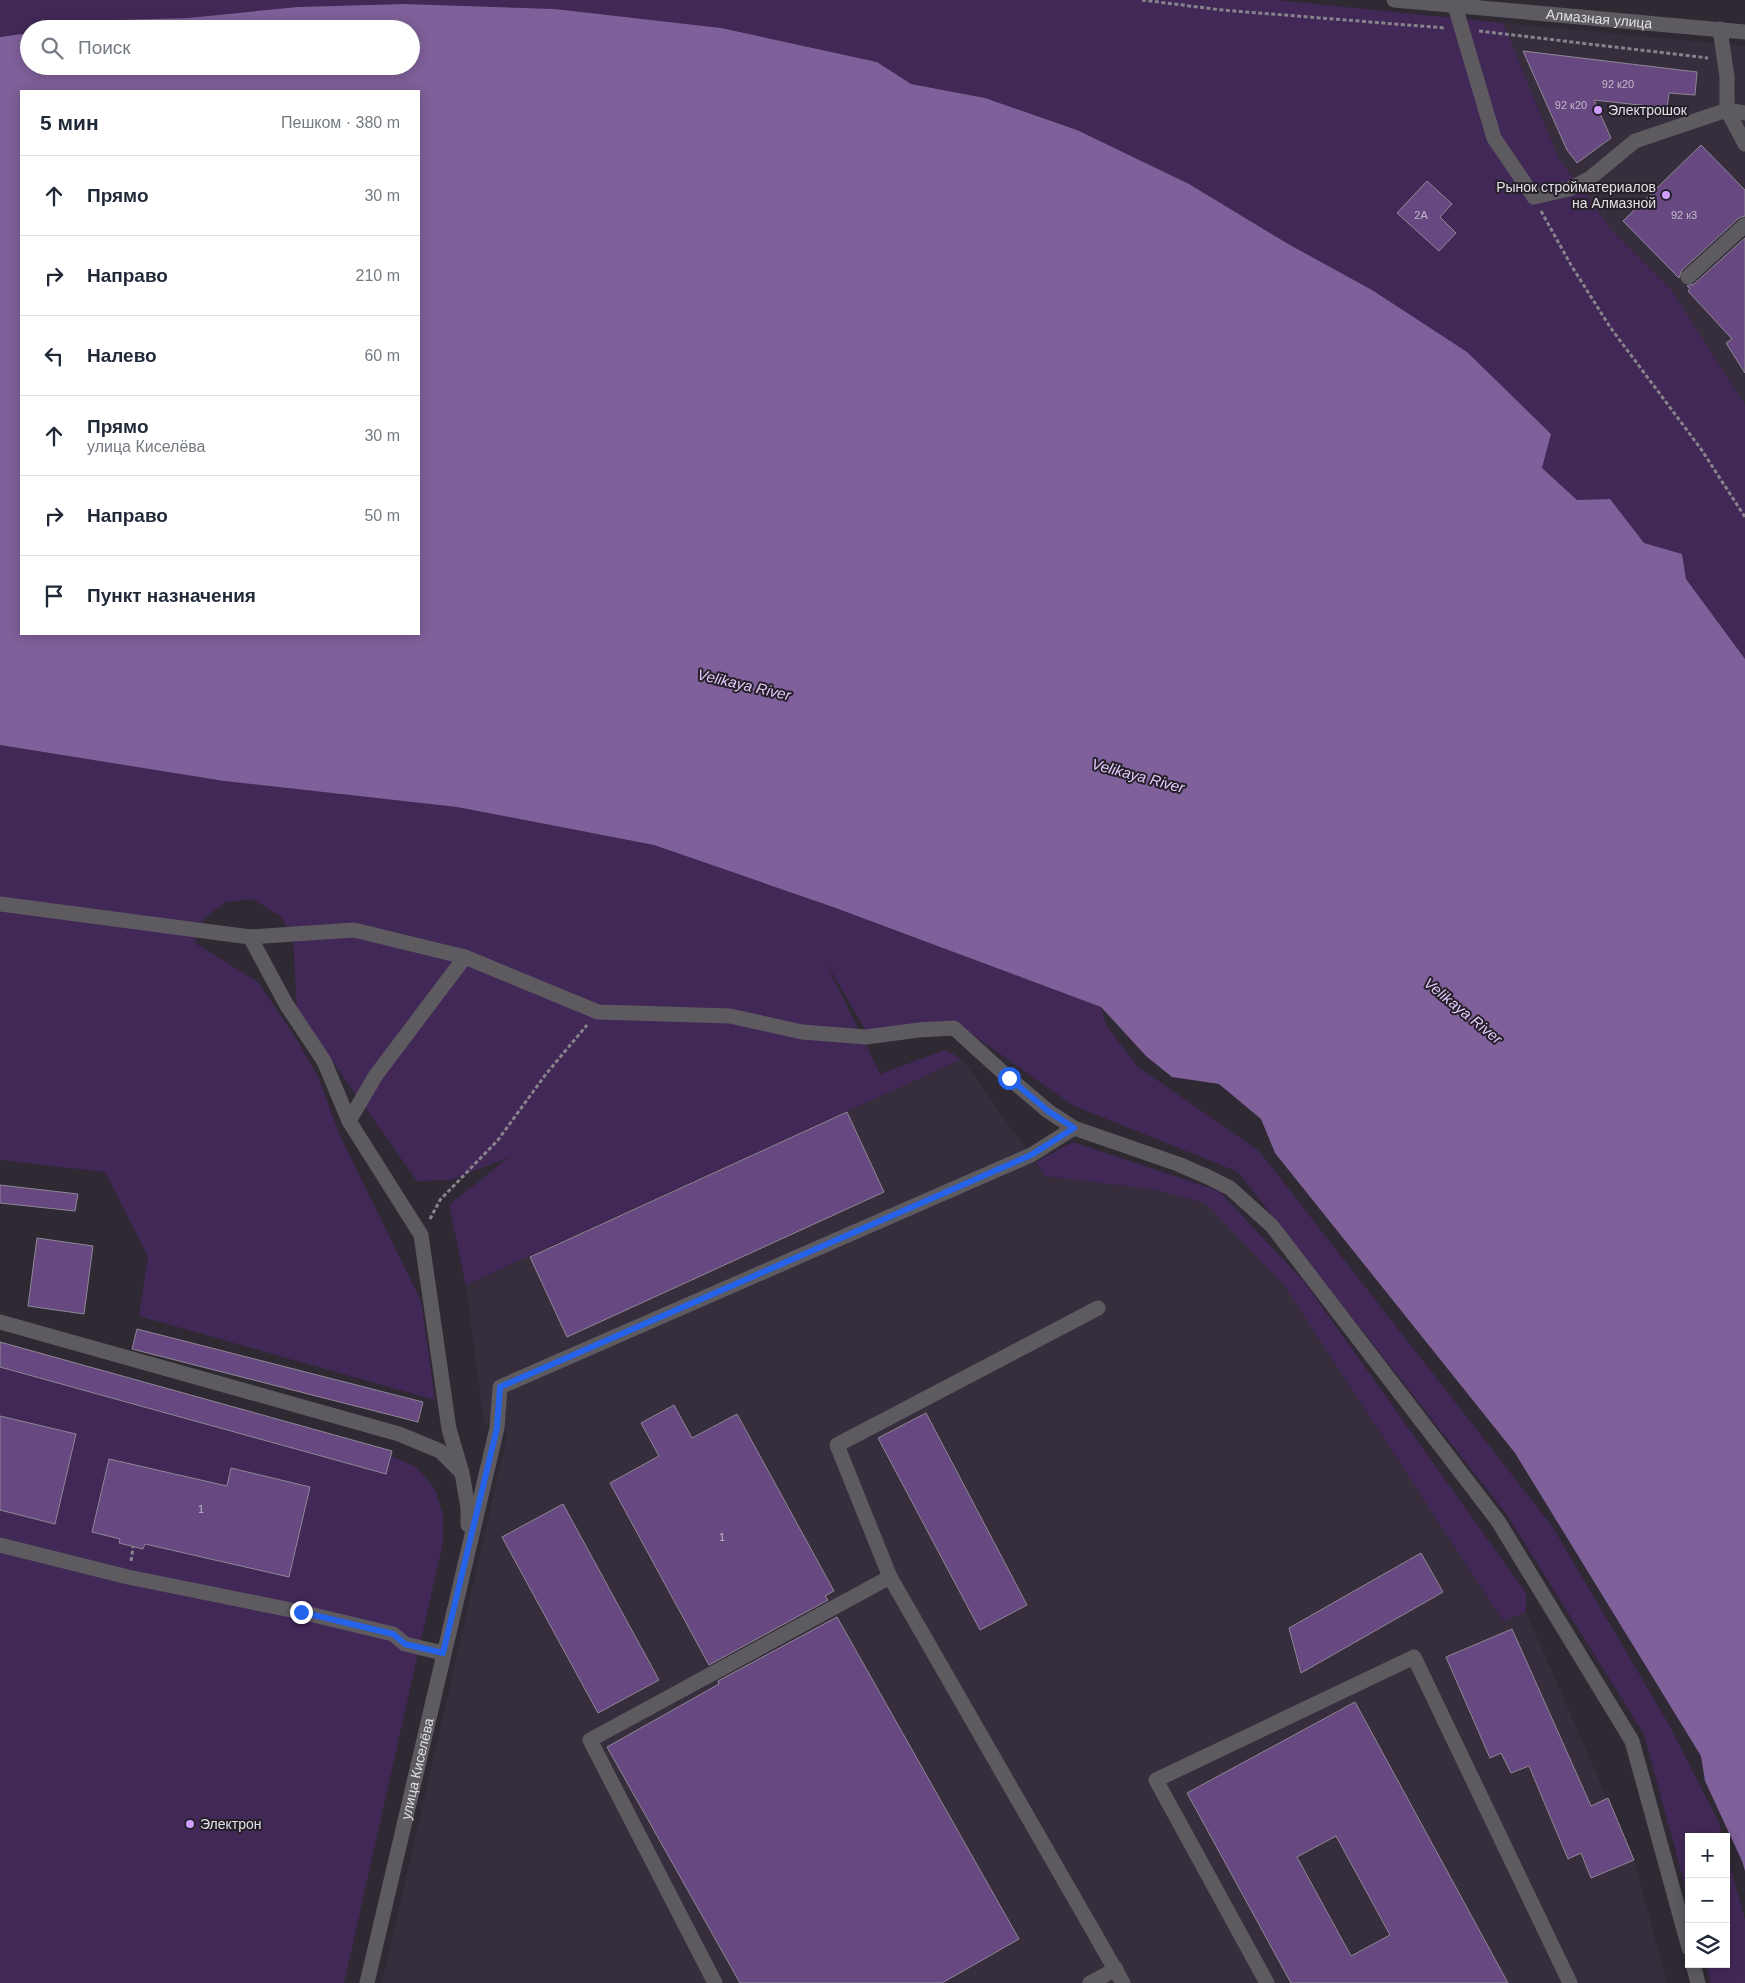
<!DOCTYPE html>
<html lang="ru">
<meta charset="utf-8">
<style>
:root{--surface:#fff;--page:#f6f6f7;--text:#1f2937;--muted:#747a83;--line:#e0e1e3}
body{margin:0;font-family:Arial,sans-serif;background:var(--page);color:var(--text)}
.controls{position:absolute;right:15px;bottom:15px;display:grid;overflow:hidden;border-radius:0px;box-shadow:0 2px 12px #0003}
.controls button{width:45px;height:45px;display:grid;place-items:center;padding:0;border:0;border-bottom:1px solid var(--line);background:var(--surface);color:var(--text);font:25px sans-serif}
.stop{position:absolute;width:15px;height:15px;margin:-11px;border:4px solid #2563eb;border-radius:50%;background:#fff}
.stop.end{background:#2563eb;border-color:#fff;box-shadow:0 1px 5px #0008}
.list{margin:0;padding:0;list-style:none}
h2{display:flex;justify-content:space-between;align-items:center;height:65px;margin:0;padding:0 20px;font-size:21px}
h2 small{font-size:16px;font-weight:400;color:var(--muted)}
.list li{display:grid;grid-template-columns:32px 1fr auto;gap:15px;align-items:center;box-sizing:border-box;height:80px;padding:0 20px;border-top:1px solid var(--line)}
.list b{display:block;font-size:19px;white-space:nowrap}
.list p{margin:0;font-size:16px;white-space:nowrap;color:var(--muted)}
.list em{font-size:16px;font-style:normal;color:var(--muted)}
.icon{flex:none;width:28px;height:28px;fill:none;stroke:currentColor;stroke-width:2;stroke-linecap:round;stroke-linejoin:round}
.map{position:relative;flex:none;width:1745px;height:1983px;overflow:hidden}
.search{position:absolute;background:var(--surface);box-shadow:0 2px 12px #0003;left:20px;top:20px;width:400px;height:55px;display:flex;align-items:center;gap:12px;box-sizing:border-box;padding:0 18px;border-radius:28px;color:var(--muted);font-size:19px}
.panel{position:absolute;background:var(--surface);box-shadow:0 2px 12px #0003;left:20px;top:90px;width:400px;height:545px;border-radius:0px}
.map>svg:first-child{display:block}
.built{fill:#362e3d}
.green{fill:#422857}
.water{fill:#7f609a;fill-rule:evenodd}
.building{fill:#674881;stroke:#8e8894;fill-rule:evenodd}
.lines{fill:none;stroke-linecap:round;stroke-linejoin:round}
.path{stroke:#87838b;stroke-width:3;stroke-dasharray:4 2.5;stroke-linecap:butt}
.minor{stroke:#5d5b60;stroke-width:15}
.route{stroke:#2563eb;stroke-width:6}
.poi-dot{fill:#d19dfe;stroke:#241f28;stroke-width:2}
.labels{text-anchor:middle;stroke-width:4;stroke-linejoin:round;paint-order:stroke}
.number-label{font-size:11px;fill:#c2b8cb}
.street-label{font-size:14px;fill:#e1dee4;stroke:#241f28}
.poi-label{font-size:14px;fill:#e1dee4;stroke:#241f28;text-anchor:start}
.water-label{font-size:15px;font-style:italic;fill:#e4cafd;stroke:#241f28}
</style>
<div class="map">
<svg width="1745" height="1983" viewBox="0 0 1745 1983">
<rect width="100%" height="100%" fill="#2e2932"/>
<path class="built" d="M1503,23L1745,46V405L1672,291L1613,232L1559,159Z
M962,1059L1045,1176L1151,1189L1205,1203L1284,1285L1503,1621L1526,1612L1634,1860L1667,1983H382L508,1432L484,1424L466,1285Z"/>
<path class="green" d="M0,0H1276L1503,23L1559,159L1613,232L1672,291L1745,405V659L1686,579L1682,554L1644,543L1610,499L1577,500L1542,468L1551,433L1372,290L1290,245L1189,184L1077,130L985,98L911,84L877,62L721,28L555,9L404,4L297,7L188,18L116,20L54,29H29V33L0,37Z
M0,745L224,781L457,807L654,845L833,907L1101,1007L1106,1025L1137,1066L1259,1151L1552,1526L1668,1723L1719,1823L1722,1837H1689V1901L1644,1734L1507,1515L1238,1172L1072,1105L955,1022L866,1031L824,959L880,1074L945,1050L962,1059L466,1285L449,1205L509,1157L451,1180L417,1181L297,1011L293,936L280,916L253,899L225,902L204,919L195,943L258,982L297,1040L319,1079L340,1136L421,1301L435,1400L139,1316L148,1257L105,1172L0,1160Z
M1073,1142L1219,1191L1305,1283L1526,1593V1612L1503,1621L1284,1285L1205,1203L1151,1189L1045,1176L1036,1162Z
M0,1367L385,1474L391,1456L416,1467L435,1489L443,1515V1542L344,1983H0Z
M1726,1851L1745,1920V1983H1711L1706,1964H1726Z"/>
<path class="water" d="M404,4L555,9L721,28L877,62L911,84L985,98L1077,130L1189,184L1290,245L1372,290L1467,352L1551,434L1542,468L1577,500L1610,499L1644,543L1682,554L1686,579L1745,659V1871L1742,1861L1705,1781L1701,1756L1515,1453L1275,1153L1261,1119L1219,1084L1172,1077L1146,1056L1101,1007L833,907L654,845L457,807L224,781L0,745V37L29,33V66H411V29H54L116,20L188,18L297,7ZM21,91H419V634H21Z"/>
<path class="building" d="M1523,51L1697,72L1695,95L1669,93L1667,108L1594,100L1611,138L1577,163L1567,150Z
M1701,145L1745,190V216L1739,218L1682,270L1679,278L1623,221Z
M1427,181L1452,204L1440,217L1456,233L1439,251L1397,213Z
M1745,238V373L1726,343L1732,339L1688,291L1690,289L1687,286L1694,284Z
M847,1112L884,1192L567,1337L530,1257Z
M0,1185L78,1194L75,1211L0,1203Z
M37,1238L93,1246L84,1314L28,1306Z
M137,1329L423,1402L418,1422L132,1349Z
M0,1342L392,1451L386,1474L0,1367Z
M674,1405L692,1438L737,1414L834,1591L825,1596L828,1600L709,1665L610,1483L659,1456L641,1423Z
M926,1413L1027,1605L980,1630L878,1438Z
M0,1416L76,1434L55,1524L0,1510Z
M109,1459L227,1486L231,1468L310,1487L289,1577L145,1544L143,1549L119,1543L120,1539L92,1532Z
M563,1504L659,1680L598,1713L502,1537Z
M1421,1553L1443,1592L1301,1673L1289,1628Z
M837,1617L1019,1939L942,1983H740L607,1747L719,1684L718,1681Z
M1512,1629L1591,1806L1608,1798L1634,1860L1591,1878L1581,1853L1568,1859L1529,1766L1511,1773L1501,1753L1490,1758L1446,1657Z
M1355,1702L1508,1983H1291L1187,1793ZM1336,1836L1390,1935L1351,1956L1297,1857Z"/>
<g class="lines">
<path class="path" d="M1142,0L1222,10L1445,28
M1479,31L1708,58
M1541,211L1571,265L1610,327L1701,449L1745,517
M430,1219L440,1200L498,1140L546,1074L587,1025
M131,1561L133,1547"/>
<g class="minor">
<path id="s1" d="M1394,0L1745,32"/>
<path d="M1455,6L1494,138L1534,197L1569,189L1589,179L1635,141L1727,110L1745,113"/>
<path d="M1720,29L1727,77V110L1745,144"/>
<path d="M1688,277L1745,225"/>
<path d="M0,904L250,937L354,930L465,957L598,1012L730,1016L802,1032L866,1037L919,1030L954,1028L1009,1078L1048,1111L1074,1128L1178,1164L1208,1177L1230,1188L1272,1226L1498,1521L1632,1741L1689,1948"/>
<path d="M250,937L286,1004L324,1061L349,1121L421,1235L449,1429L462,1473L468,1508V1525"/>
<path d="M349,1121L376,1075L465,957"/>
<path d="M0,1322L399,1434L440,1451L461,1472"/>
<path d="M0,1545L128,1577L301,1612L393,1634L405,1644L443,1653"/>
<path d="M890,1577L837,1445L1098,1308"/>
<path d="M1693,1964L1698,1983"/>
<path id="s2" d="M367,1983L497,1428L500,1387L1031,1155L1074,1128"/>
<path d="M715,1983L590,1740L890,1577L1123,1983"/>
<path d="M1090,1983L1116,1969"/>
<path d="M1267,1983L1156,1780L1414,1657L1570,1983"/>
</g>
</g>
<g class="lines">
<path class="route" d="M301,1612L393,1634L405,1644L443,1653L497,1428L500,1387L1031,1155L1074,1128L1048,1111L1009,1078"/>
</g>
<g class="poi-dot">
<circle cx="1598" cy="110" r="5"/>
<circle cx="1666" cy="195" r="5"/>
<circle cx="190" cy="1824" r="5"/>
</g>
<g class="labels">
<g class="number-label">
<text x="1618" y="88">92 к20</text>
<text x="1571" y="109">92 к20</text>
<text x="1421" y="219">2А</text>
<text x="1684" y="219">92 к3</text>
<text x="201" y="1513">1</text>
<text x="722" y="1541">1</text>
</g>
<g class="street-label">
<text dy="5" stroke="none"><textPath href="#s1" startOffset="206">Алмазная улица</textPath></text>
<text dy="5" stroke="none"><textPath href="#s2" startOffset="220">улица Киселёва</textPath></text>
</g>
<g class="poi-label">
<text x="1608" y="115">Электрошок</text>
<text x="1656" y="192" text-anchor="end">Рынок стройматериалов<tspan x="1656" dy="16">на Алмазной</tspan></text>
<text x="200" y="1829">Электрон</text>
</g>
<g class="water-label">
<text transform="translate(744 685) rotate(13)" y="5">Velikaya River</text>
<text transform="translate(1138 776) rotate(15)" y="5">Velikaya River</text>
<text transform="translate(1463 1011) rotate(39)" y="5">Velikaya River</text>
</g>
</g>
</svg>
<div class="controls">
<button>+</button>
<button>−</button>
<button><svg class="icon" aria-label="layers" viewBox="0 0 24 24"><path d="M12 4l9 5-9 5-9-5zM3 14l9 5 9-5"/></svg></button>
</div>
<div class="stop" style="left:1009px;top:1078px"></div>
<div class="stop end" style="left:301px;top:1612px"></div>
<div class="search"><svg class="icon" aria-label="search" viewBox="0 0 24 24"><circle cx="10" cy="10" r="6"/><path d="M15 15l6 6"/></svg>Поиск</div>
<section class="panel">
<h2>5 мин<small>Пешком · 380 m</small></h2>
<ul class="list">
<li><svg class="icon" aria-label="ahead" viewBox="0 0 24 24"><path d="M12 20V5M6 11l6-6 6 6"/></svg><div><b>Прямо</b></div><em>30 m</em></li>
<li><svg class="icon" aria-label="right" viewBox="0 0 24 24"><path d="M7 20v-9h11M14 6l5 5-5 5"/></svg><div><b>Направо</b></div><em>210 m</em></li>
<li><svg class="icon" aria-label="left" viewBox="0 0 24 24"><path d="M17 20v-9H6M10 6l-5 5 5 5"/></svg><div><b>Налево</b></div><em>60 m</em></li>
<li><svg class="icon" aria-label="ahead" viewBox="0 0 24 24"><path d="M12 20V5M6 11l6-6 6 6"/></svg><div><b>Прямо</b><p>улица Киселёва</p></div><em>30 m</em></li>
<li><svg class="icon" aria-label="right" viewBox="0 0 24 24"><path d="M7 20v-9h11M14 6l5 5-5 5"/></svg><div><b>Направо</b></div><em>50 m</em></li>
<li><svg class="icon" aria-label="arrive" viewBox="0 0 24 24"><path d="M6 21V4h12l-3 4 3 4H6"/></svg><div><b>Пункт назначения</b></div></li>
</ul>
</section>
</div>
